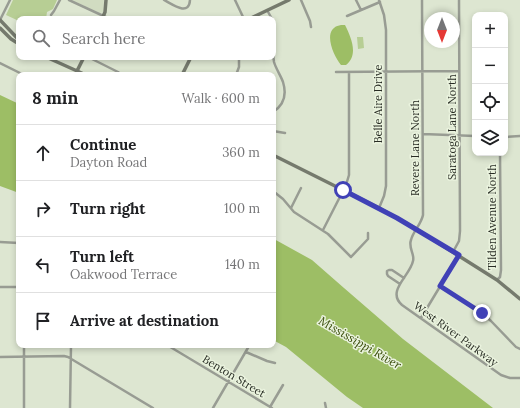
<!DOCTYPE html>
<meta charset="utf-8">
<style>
:root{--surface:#fff;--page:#f6f6f6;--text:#202124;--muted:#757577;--line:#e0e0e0}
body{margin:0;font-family:Lora,serif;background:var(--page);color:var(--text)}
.controls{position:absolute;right:12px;top:12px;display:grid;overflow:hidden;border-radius:8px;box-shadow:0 2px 6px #0003}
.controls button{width:36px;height:36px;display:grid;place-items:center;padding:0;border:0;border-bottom:1px solid var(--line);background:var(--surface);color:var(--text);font:20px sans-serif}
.compass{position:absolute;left:424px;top:12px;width:36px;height:36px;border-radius:50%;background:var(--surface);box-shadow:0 2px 6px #0003;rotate:180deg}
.stop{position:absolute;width:12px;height:12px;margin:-9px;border:3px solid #4041b6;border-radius:50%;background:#fff}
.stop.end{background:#4041b6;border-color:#fff;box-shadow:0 1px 4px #0008}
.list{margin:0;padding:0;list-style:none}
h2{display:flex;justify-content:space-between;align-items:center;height:52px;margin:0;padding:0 16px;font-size:17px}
h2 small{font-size:13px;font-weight:400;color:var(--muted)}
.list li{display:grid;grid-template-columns:26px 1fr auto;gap:12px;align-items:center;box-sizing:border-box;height:56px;padding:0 16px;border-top:1px solid var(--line)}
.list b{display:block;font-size:15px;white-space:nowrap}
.list p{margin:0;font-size:13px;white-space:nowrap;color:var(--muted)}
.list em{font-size:13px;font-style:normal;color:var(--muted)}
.icon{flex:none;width:22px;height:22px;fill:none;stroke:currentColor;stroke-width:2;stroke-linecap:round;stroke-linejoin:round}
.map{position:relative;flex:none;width:520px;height:408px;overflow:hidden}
.search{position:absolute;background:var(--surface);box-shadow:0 2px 6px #0003;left:16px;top:16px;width:260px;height:44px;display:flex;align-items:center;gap:10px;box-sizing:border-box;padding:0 14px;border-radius:8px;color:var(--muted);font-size:15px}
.panel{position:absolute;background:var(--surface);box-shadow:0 2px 6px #0003;left:16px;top:72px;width:260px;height:276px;border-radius:8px}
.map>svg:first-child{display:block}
.built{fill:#d1dcc1}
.green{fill:#b7ce94}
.water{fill:#9dbe65}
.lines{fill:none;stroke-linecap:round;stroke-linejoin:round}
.street{stroke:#989c93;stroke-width:2.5}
.secondary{stroke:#757a6d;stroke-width:3.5}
.route{stroke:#4041b6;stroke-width:5}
.labels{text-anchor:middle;stroke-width:3;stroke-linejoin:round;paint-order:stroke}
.street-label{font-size:11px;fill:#272b23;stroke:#eaf3de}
.water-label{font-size:12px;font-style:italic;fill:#374b08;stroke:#eaf3de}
</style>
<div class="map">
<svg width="520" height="408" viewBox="0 0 520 408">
<rect width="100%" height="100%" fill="#dde6d1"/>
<path class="built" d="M72,0H104L103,12L100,13Z"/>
<path class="green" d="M13,0H57L53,9L47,12L46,19H19V21L6,15Z
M357,37H363L364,48L358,49Z"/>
<path class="water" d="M341,25H345C351,37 359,55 346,65H341C333,55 321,28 341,25Z
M0,95L19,104V193L0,186Z
M273,234L274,239L312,260L344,288L403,339L493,408H363L347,397L286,347L273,340Z"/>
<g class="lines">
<path class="street" d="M69,0L110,19
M164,0C172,4 189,17 190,0
M235,0L244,19
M301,0L310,21L311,27
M356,0L361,10
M379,0L384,15L386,30V186L384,196L379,208
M422,0L423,215C421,225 413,231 411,240C408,248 415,254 413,261C410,276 386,291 402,305L501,375L510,378H520
M267,10L272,19
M51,15L54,11L60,0
M347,16L380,2
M0,20L10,0
M273,22L274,28C274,39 272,51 274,62C276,69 281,76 283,82C287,95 284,105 273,112
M88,57L118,72L121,75
M0,63L24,75
M336,72L459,71
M236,75L239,67V57
M273,131L285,133
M423,134L475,136
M505,137L520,136
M273,191L283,199L294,212L328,234L351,257L368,239V233
M291,208L301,188
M323,230L346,185L349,175V72
M0,242L19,243
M453,252L459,241L460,231L459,0
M497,280L500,277L501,270L500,153
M400,284L388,276L387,274V271L389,270H392L404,278
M440,286L482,313L491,321L516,347L520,349
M0,287H19
M421,318L459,255
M167,345L272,408
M246,352L267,361L275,363
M0,357L64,356L68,357L153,408
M325,403L326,408
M270,407L283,385
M24,408V345
M70,408L71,345
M213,408L249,346"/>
<path class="secondary" d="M102,19L105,12L106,0
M249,19L289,0
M0,20L19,40
M0,28L11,39L19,44
M46,57L86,75
M77,71L84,57
M182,75L191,57
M273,155L379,208L413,227L497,280L520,299"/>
</g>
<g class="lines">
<path class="route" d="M343,190L397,218L459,255L440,286L482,313"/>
</g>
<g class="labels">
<g class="street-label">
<text transform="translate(378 104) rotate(-90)" y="4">Belle Aire Drive</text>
<text transform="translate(452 127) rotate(-90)" y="4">Saratoga Lane North</text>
<text transform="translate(415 148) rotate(-90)" y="4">Revere Lane North</text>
<text transform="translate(492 217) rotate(-90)" y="4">Tilden Avenue North</text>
<text transform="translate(456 334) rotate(36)" y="4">West River Parkway</text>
<text transform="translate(234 376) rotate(31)" y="4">Benton Street</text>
</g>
<g class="water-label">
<text transform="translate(360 343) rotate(30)" y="4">Mississippi River</text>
</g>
</g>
</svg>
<div class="controls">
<button>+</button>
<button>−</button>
<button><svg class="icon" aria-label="locate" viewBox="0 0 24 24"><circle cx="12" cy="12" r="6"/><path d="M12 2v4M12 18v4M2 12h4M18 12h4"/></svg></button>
<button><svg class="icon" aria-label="layers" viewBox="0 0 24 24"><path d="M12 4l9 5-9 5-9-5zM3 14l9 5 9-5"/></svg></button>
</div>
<svg class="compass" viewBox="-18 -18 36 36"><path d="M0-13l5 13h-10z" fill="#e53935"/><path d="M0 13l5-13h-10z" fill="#757577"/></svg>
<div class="stop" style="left:343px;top:190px"></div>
<div class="stop end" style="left:482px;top:313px"></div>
<div class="search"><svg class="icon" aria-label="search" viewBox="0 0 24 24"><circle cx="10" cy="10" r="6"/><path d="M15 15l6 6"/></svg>Search here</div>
<section class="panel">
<h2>8 min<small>Walk · 600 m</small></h2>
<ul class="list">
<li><svg class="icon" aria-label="ahead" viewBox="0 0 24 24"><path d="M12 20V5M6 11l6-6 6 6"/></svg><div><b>Continue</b><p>Dayton Road</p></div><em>360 m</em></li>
<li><svg class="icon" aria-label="right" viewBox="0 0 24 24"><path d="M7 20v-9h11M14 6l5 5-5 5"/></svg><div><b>Turn right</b></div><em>100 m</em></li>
<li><svg class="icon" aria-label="left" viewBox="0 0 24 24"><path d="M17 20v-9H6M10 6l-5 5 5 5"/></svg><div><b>Turn left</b><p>Oakwood Terrace</p></div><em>140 m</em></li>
<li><svg class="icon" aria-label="arrive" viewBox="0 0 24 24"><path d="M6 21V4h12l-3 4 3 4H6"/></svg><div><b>Arrive at destination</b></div></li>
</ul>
</section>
</div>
